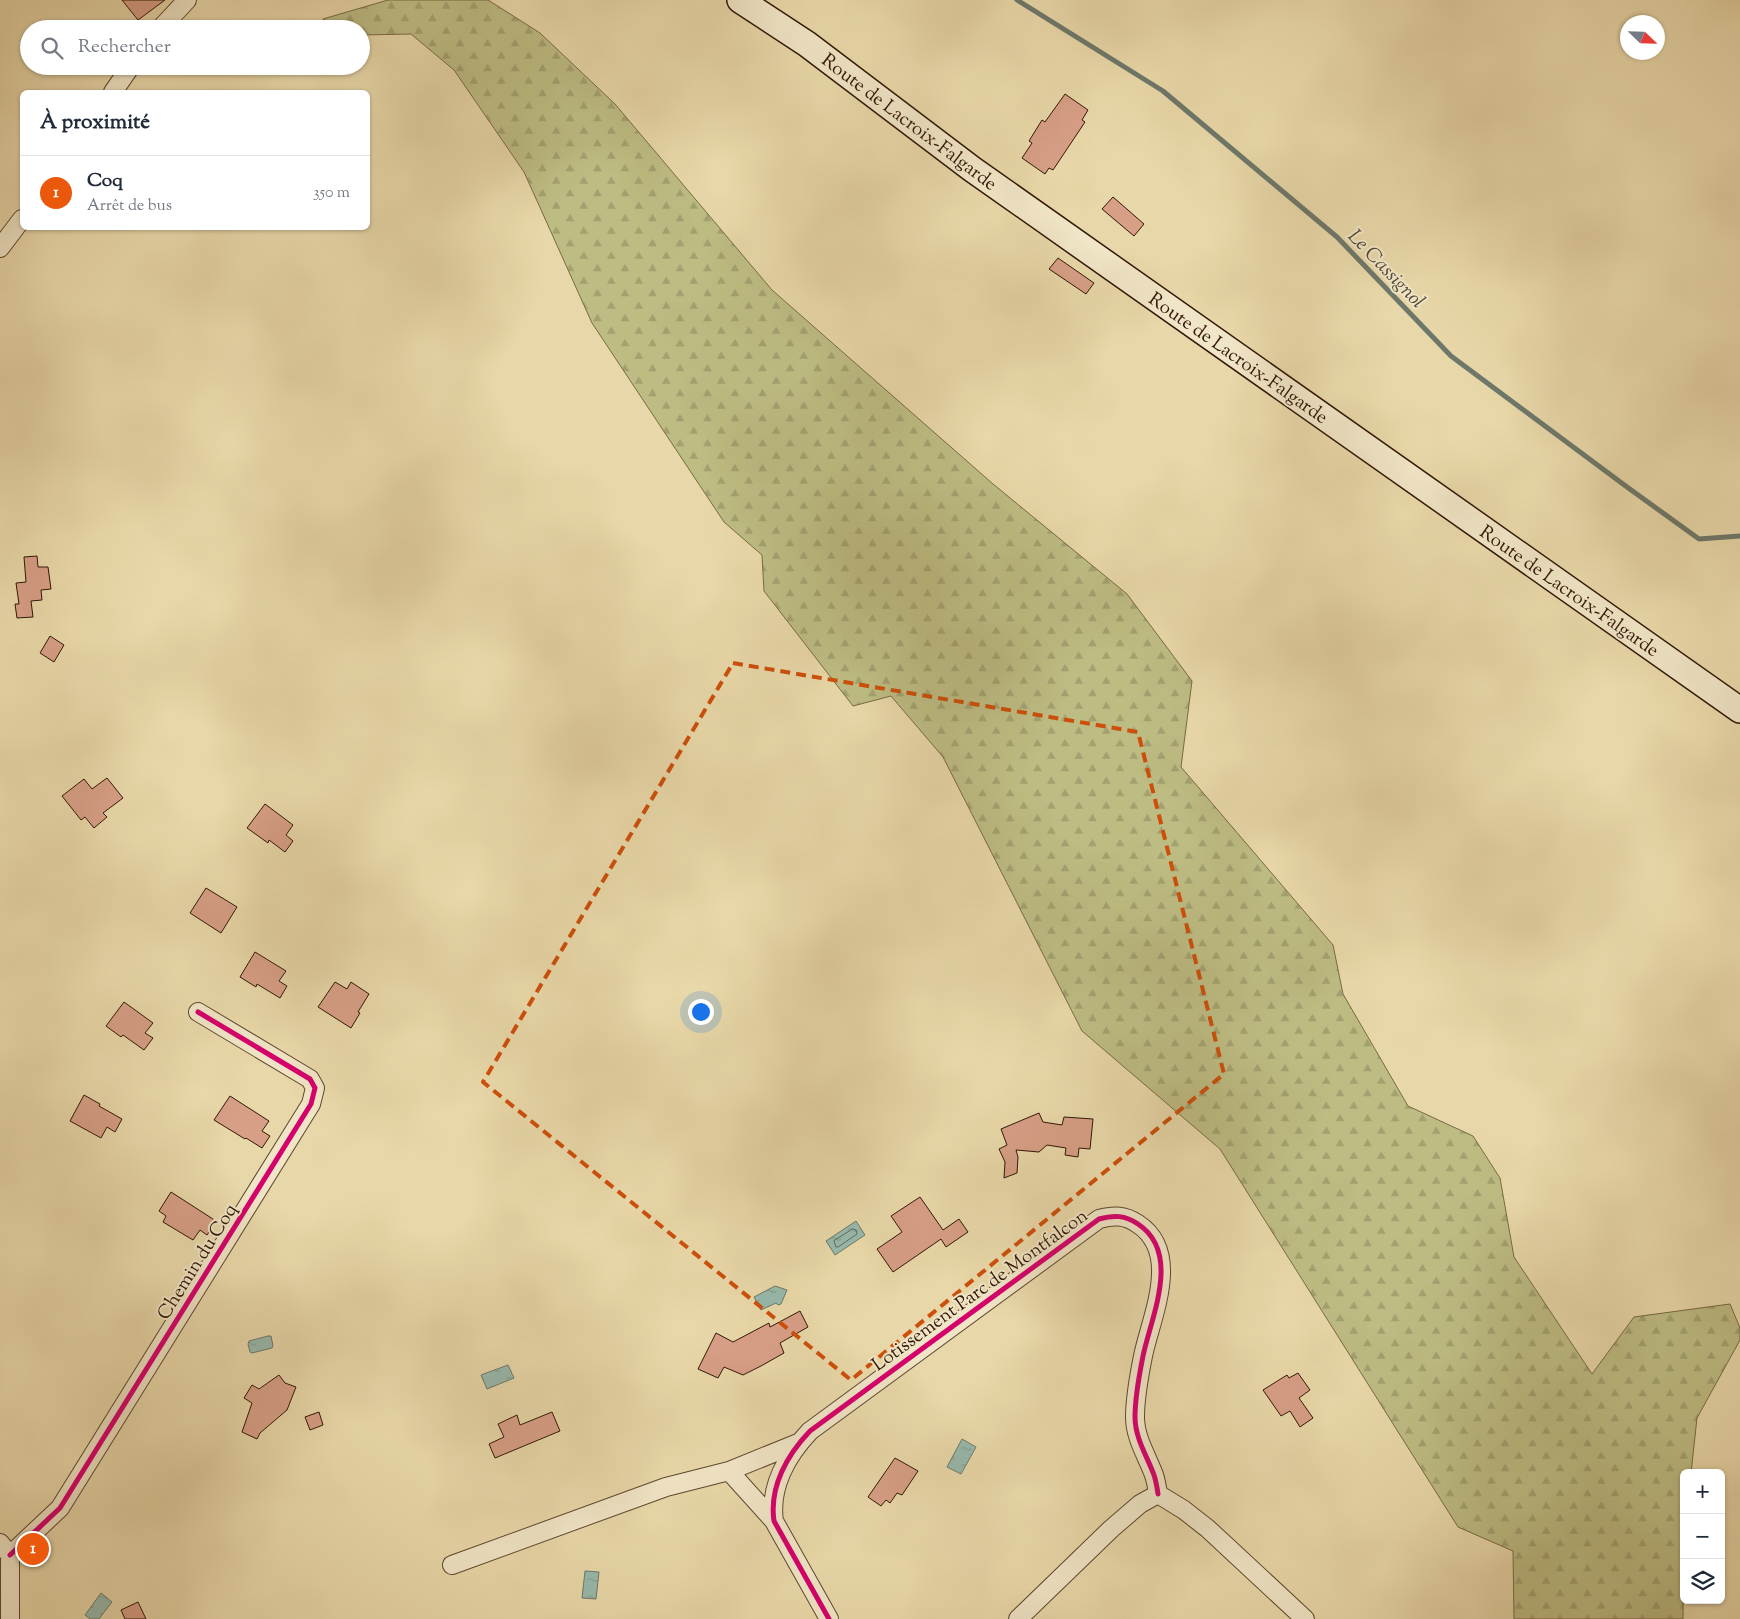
<!DOCTYPE html>
<html lang="fr">
<meta charset="utf-8">
<style>
:root{--surface:#fff;--page:#f6f6f7;--text:#1f2937;--muted:#747a83;--line:#e0e1e3;--accent:#ea580c}
body{margin:0;font-family:"Sorts Mill Goudy",serif;background:var(--page);color:var(--text)}
.controls{position:absolute;right:15px;bottom:15px;display:grid;overflow:hidden;border-radius:8px;box-shadow:0 1px 4px #0004}
.controls button{width:45px;height:45px;display:grid;place-items:center;padding:0;border:0;border-bottom:1px solid var(--line);background:var(--surface);color:var(--text);font:25px sans-serif}
.compass{position:absolute;left:1620px;top:15px;width:45px;height:45px;border-radius:50%;background:var(--surface);box-shadow:0 1px 4px #0004;rotate:113deg}
.you{position:absolute;left:700px;top:1011px;width:18px;height:18px;margin:-12px;border:4px solid #fff;border-radius:50%;background:#1a73e8;box-shadow:0 0 0 8px #1a73e833}
.badge{display:grid;place-items:center;width:32px;height:32px;border-radius:50%;background:var(--accent);color:#fff;font-size:16px;font-weight:700}
.pin{position:absolute;translate:-50% -50%;border:2px solid #fff;box-shadow:0 1px 5px #0006}
.list{margin:0;padding:0;list-style:none}
h2{display:flex;justify-content:space-between;align-items:center;height:65px;margin:0;padding:0 20px;font-size:21px}
h2 small{font-size:16px;font-weight:400;color:var(--muted)}
.list li{display:grid;grid-template-columns:32px 1fr auto;gap:15px;align-items:center;box-sizing:border-box;height:75px;padding:0 20px;border-top:1px solid var(--line)}
.list b{display:block;font-size:19px;white-space:nowrap}
.list p{margin:0;font-size:16px;white-space:nowrap;color:var(--muted)}
.list em{font-size:16px;font-style:normal;color:var(--muted)}
.icon{flex:none;width:28px;height:28px;fill:none;stroke:currentColor;stroke-width:2;stroke-linecap:round;stroke-linejoin:round}
.map{position:relative;flex:none;width:1740px;height:1619px;overflow:hidden}
.search{position:absolute;background:var(--surface);box-shadow:0 1px 4px #0004;left:20px;top:20px;width:350px;height:55px;display:flex;align-items:center;gap:12px;box-sizing:border-box;padding:0 18px;border-radius:28px;color:var(--muted);font-size:19px}
.panel{position:absolute;background:var(--surface);box-shadow:0 1px 4px #0004;left:20px;top:90px;width:350px;height:140px;border-radius:8px}
.map>svg:first-child{display:block}
.forest{fill:url(#forest-firs);stroke:#776a44}
.water{fill:url(#water-ripples);stroke:#6e786a}
.lines{fill:none;stroke-linecap:round;stroke-linejoin:round}
.shore{stroke:#646859;stroke-width:1}
.stream{stroke:#6e786a;stroke-width:5}
.building{fill:#d79f86;stroke:#311706}
.minor-casing{stroke:#5f472e;stroke-width:20}
.secondary-casing{stroke:#311706;stroke-width:28}
.minor{stroke:#f0e5c6;stroke-width:18}
.secondary{stroke:#f0e5c6;stroke-width:25}
.cycleway-casing{stroke:#f0e5c6;stroke-width:8}
.cycleway{stroke:#d6006c;stroke-width:5}
.marked{fill:none;stroke:#cd4f0b;stroke-width:4;stroke-dasharray:10 6;stroke-linejoin:round}
.labels{text-anchor:middle;stroke-width:4;stroke-linejoin:round;paint-order:stroke}
.street-label{font-size:19px;fill:#311706;stroke:#f0e5c6}
.water-label{font-size:20px;font-style:italic;fill:#504838;stroke:#f0e5c6}
</style>
<div class="map">
<svg width="1740" height="1619" viewBox="0 0 1740 1619">
<defs>
<pattern id="forest-firs" width="22" height="20" patternUnits="userSpaceOnUse" patternTransform="scale(1.25)"><rect width="22" height="20" fill="#bdbc83"/><path d="M5 1l3.5 6h-7zM16 11l3.5 6h-7z" fill="#a3a170"/></pattern>
<pattern id="water-ripples" width="26" height="14" patternUnits="userSpaceOnUse" patternTransform="scale(1.25)"><rect width="26" height="14" fill="#97b9ac"/><path d="M2 4q2-2 4 0t4 0M15 11q2-2 4 0t4 0" fill="none" stroke="#839e92"/></pattern>
</defs>
<rect width="100%" height="100%" fill="#e8d7a8"/>
<filter id="stains"><feTurbulence type="fractalNoise" baseFrequency=".004" numOctaves="4"/><feColorMatrix values="0 0 0 0 .2 0 0 0 0 .09 0 0 0 0 .02 0 0 0 .5 -.17"/></filter>
<radialGradient id="worn" r=".72"><stop offset=".6" stop-color="#630" stop-opacity="0"/><stop offset="1" stop-color="#630" stop-opacity=".3"/></radialGradient>
<path class="forest" d="M388,0H488L540,33L615,104L772,290L993,484L1127,594L1192,681L1181,767L1333,945L1343,994L1408,1106L1473,1136L1500,1178L1514,1257L1592,1374L1634,1317L1730,1304L1740,1328V1340L1697,1418L1691,1473H1684L1683,1619H1514L1513,1551L1458,1527L1220,1149L1082,1031L943,757L891,696L853,706L764,591L762,555L724,522L592,323L524,172L454,70L411,34L361,35V29H329L323,19Z"/>
<path class="water" d="M856,1221L865,1235L835,1255L826,1241Z
M775,1286L787,1290L781,1304L778,1305L776,1303L761,1310L754,1297Z
M268,1336H271L273,1346L272,1348L252,1353L250,1352L248,1344L249,1341Z
M508,1365L514,1378L487,1389L481,1375Z
M962,1439L976,1447L961,1474L947,1467Z
M585,1571L599,1572L596,1599L582,1598Z
M101,1593L112,1602L99,1619H90L85,1615Z"/>
<g class="lines">
<path class="shore" d="M853,1229L856,1230L857,1234L838,1247H836L834,1241Z"/>
<path class="stream" d="M1017,0L1163,91L1337,237L1451,356L1627,487L1699,539L1740,536"/>
</g>
<path class="building" d="M122,0H165L138,20Z
M1065,94L1088,110L1082,120L1085,122L1053,170L1049,168L1045,174L1022,158L1032,143L1029,141L1042,120L1045,122Z
M1113,197L1144,224L1134,236L1102,209Z
M1058,258L1094,283L1086,294L1049,269Z
M37,556L38,567H48L51,589L41,590L42,600L31,601L33,617L17,618L15,604H19L16,583L26,582L24,557Z
M50,636L64,645L54,662L40,653Z
M107,778L123,798L103,813L107,817L94,828L85,817L81,820L62,796L84,779L92,789Z
M265,804L293,825L286,835L293,841L285,852L269,840L268,843L247,828Z
M206,888L237,907L221,933L190,913Z
M255,952L286,971L279,981L287,986L280,998L257,984L256,987L240,977Z
M335,982L347,989L351,982L369,994L358,1012L360,1013L351,1028L318,1007Z
M124,1002L153,1023L145,1033L153,1038L144,1050L123,1035L121,1037L106,1026Z
M84,1095L100,1104L99,1106L122,1119L115,1132L107,1127L101,1138L70,1121Z
M230,1096L269,1121L262,1131L270,1136L262,1148L246,1138L245,1139L214,1120Z
M1039,1113L1043,1122L1062,1125L1064,1117L1093,1119L1090,1149L1079,1148L1078,1157L1065,1155L1066,1148L1047,1145L1039,1152L1016,1150L1018,1157L1017,1173L1004,1178L1005,1162L999,1149L1007,1145L1001,1129Z
M171,1192L216,1221L207,1235L200,1230L193,1240L163,1222L166,1216L159,1211Z
M920,1197L943,1230L959,1219L968,1232L946,1247L941,1239L893,1272L877,1249L902,1232L891,1216Z
M800,1311L808,1327L780,1343L784,1353L761,1366L743,1375L724,1367L718,1378L698,1369L716,1333L733,1342L769,1323L770,1327Z
M1298,1373L1310,1390L1299,1398L1313,1418L1300,1427L1290,1411L1281,1416L1263,1390L1287,1375L1289,1378Z
M279,1375L285,1383L296,1387L287,1410L260,1433L257,1439L242,1432L252,1403L244,1398L252,1385L259,1389Z
M319,1412L323,1425L310,1430L305,1417Z
M552,1412L560,1431L495,1458L489,1444L504,1437L498,1424L517,1415L520,1425Z
M895,1458L918,1471L902,1495L897,1493L890,1503L886,1500L881,1506L868,1497Z
M138,1602L146,1619H125L121,1610Z"/>
<g class="lines">
<g class="minor-casing">
<path id="minor" d="M160,29L187,0
M113,92L131,66
M0,248L22,219
M729,1471L774,1521
M1158,1494L1184,1510L1207,1528L1305,1619
M0,1543L10,1555V1619
M10,1555L60,1508L311,1104L315,1088L310,1079L198,1012
M452,1565L666,1487L729,1471L798,1443
M829,1619L774,1521C769,1487 787,1455 810,1431L1099,1219C1114,1215 1125,1215 1138,1224C1182,1253 1151,1317 1143,1356C1139,1376 1135,1397 1135,1417C1135,1438 1147,1456 1154,1475C1156,1481 1157,1487 1158,1494
M1018,1619L1111,1529L1140,1504L1158,1494"/>
</g>
<g class="secondary-casing">
<path id="secondary" d="M740,0L807,44L972,169L1740,710"/>
</g>
<use href="#minor" class="minor"/>
<use href="#secondary" class="secondary"/>
<g class="cycleway-casing">
<path id="cycleway" d="M10,1555L60,1508L311,1104L315,1088L310,1079L198,1012
M829,1619L774,1521C769,1487 787,1455 810,1431L1099,1219C1114,1215 1125,1215 1138,1224C1182,1253 1151,1317 1143,1356C1139,1376 1135,1397 1135,1417C1135,1438 1147,1456 1154,1475C1156,1481 1157,1487 1158,1494"/>
</g>
<use href="#cycleway" class="cycleway"/>
</g>
<path class="marked" d="M733,663L1138,732L1224,1074L851,1380L483,1082Z"/>
<g class="labels">
<g class="street-label">
<text transform="translate(910 121) rotate(37)" y="7">Route de Lacroix-Falgarde</text>
<text transform="translate(1239 357) rotate(35)" y="7">Route de Lacroix-Falgarde</text>
<text transform="translate(1570 590) rotate(35)" y="7">Route de Lacroix-Falgarde</text>
<text transform="translate(196 1261) rotate(-58)" y="7">Chemin du Coq</text>
<text transform="translate(979 1289) rotate(-36)" y="7">Lotissement Parc de Montfalcon</text>
</g>
<g class="water-label">
<text transform="translate(1387 268) rotate(46)" y="7">Le Cassignol</text>
</g>
</g>
<rect width="100%" height="100%" filter="url(#stains)"/>
<rect width="100%" height="100%" fill="url(#worn)"/>
</svg>
<div class="controls">
<button>+</button>
<button>−</button>
<button><svg class="icon" aria-label="layers" viewBox="0 0 24 24"><path d="M12 4l9 5-9 5-9-5zM3 14l9 5 9-5"/></svg></button>
</div>
<svg class="compass" viewBox="-18 -18 36 36"><path d="M0-13l5 13h-10z" fill="#e53935"/><path d="M0 13l5-13h-10z" fill="#747a83"/></svg>
<div class="you"></div>
<div class="pin badge" style="left:33px;top:1549px">1</div>
<div class="search"><svg class="icon" aria-label="search" viewBox="0 0 24 24"><circle cx="10" cy="10" r="6"/><path d="M15 15l6 6"/></svg>Rechercher</div>
<section class="panel">
<h2>À proximité<small></small></h2>
<ul class="list">
<li><span class="badge">1</span><div><b>Coq</b><p>Arrêt de bus</p></div><em>350 m</em></li>
</ul>
</section>
</div>
